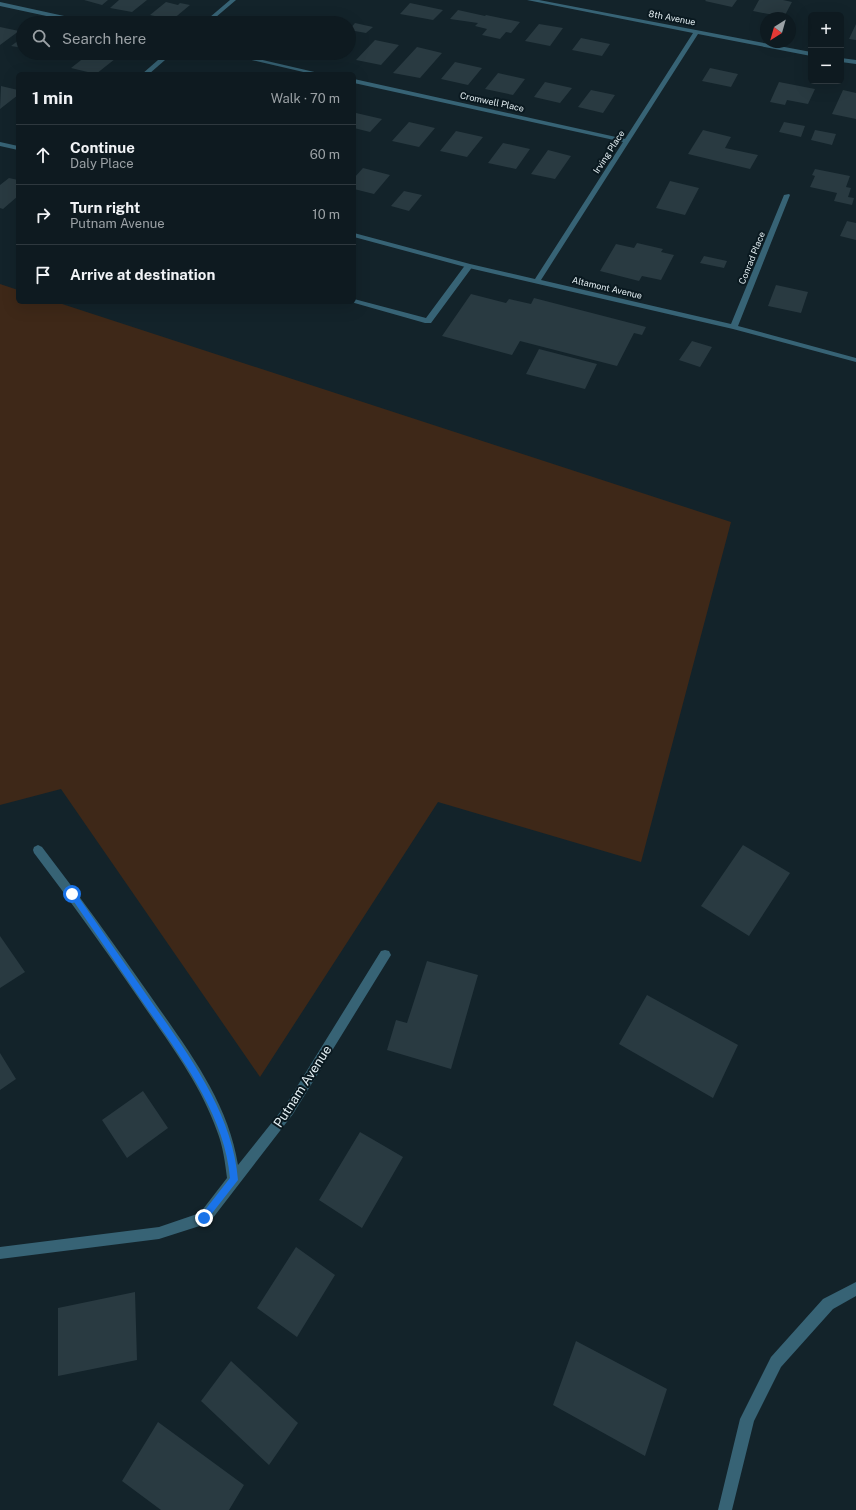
<!DOCTYPE html>
<meta charset="utf-8">
<style>
:root{--surface:#0e1a20;--page:#172329;--text:#f1f3f6;--muted:#9ba1a5;--line:#2e383e}
body{margin:0;font-family:"Public Sans",sans-serif;background:var(--page);color:var(--text)}
.controls{position:absolute;right:12px;top:12px;display:grid;overflow:hidden;border-radius:6px;box-shadow:0 4px 16px #0002}
.controls button{width:36px;height:36px;display:grid;place-items:center;padding:0;border:0;border-bottom:1px solid var(--line);background:var(--surface);color:var(--text);font:20px sans-serif}
.compass{position:absolute;left:760px;top:12px;width:36px;height:36px;border-radius:50%;background:var(--surface);box-shadow:0 4px 16px #0002;rotate:217deg}
.stop{position:absolute;width:12px;height:12px;margin:-9px;border:3px solid #1a73e8;border-radius:50%;background:#fff}
.stop.end{background:#1a73e8;border-color:#fff;box-shadow:0 1px 4px #0008}
.list{margin:0;padding:0;list-style:none}
h2{display:flex;justify-content:space-between;align-items:center;height:52px;margin:0;padding:0 16px;font-size:17px}
h2 small{font-size:13px;font-weight:400;color:var(--muted)}
.list li{display:grid;grid-template-columns:26px 1fr auto;gap:12px;align-items:center;box-sizing:border-box;height:60px;padding:0 16px;border-top:1px solid var(--line)}
.list b{display:block;font-size:15px;white-space:nowrap}
.list p{margin:0;font-size:13px;white-space:nowrap;color:var(--muted)}
.list em{font-size:13px;font-style:normal;color:var(--muted)}
.icon{flex:none;width:22px;height:22px;fill:none;stroke:currentColor;stroke-width:2;stroke-linecap:round;stroke-linejoin:round}
.map{position:relative;flex:none;width:856px;height:1510px;overflow:hidden}
.search{position:absolute;background:var(--surface);box-shadow:0 4px 16px #0002;left:16px;top:16px;width:340px;height:44px;display:flex;align-items:center;gap:10px;box-sizing:border-box;padding:0 14px;border-radius:22px;color:var(--muted);font-size:15px}
.panel{position:absolute;background:var(--surface);box-shadow:0 4px 16px #0002;left:16px;top:72px;width:340px;height:232px;border-radius:6px}
.map>svg:first-child{display:block}
.green{fill:#3e2818}
.building{fill:#293a41}
.lines{fill:none;stroke-linecap:round;stroke-linejoin:round}
.service{fill:#376375;fill-rule:evenodd}
.minor{fill:#376375;fill-rule:evenodd}
.route{fill:#1a73e8}
.labels{text-anchor:middle;stroke-width:4;stroke-linejoin:round;paint-order:stroke}
.far-street-label{font-size:9px;fill:#e3eef2;stroke:#0a1920}
.near-street-label{font-size:13px;fill:#e3eef2;stroke:#0a1920}
</style>
<div class="map">
<svg width="856" height="1510" viewBox="0 0 856 1510">
<rect width="100%" height="100%" fill="#13232a"/>
<path class="green" d="M0,284L18,290V302H56L731,522L641,862L438,802L260,1077L61,789L0,805Z"/>
<path class="building" d="M84,0H108L102,5Z
M119,0H147L132,12L110,8Z
M706,0H737L732,7L705,1Z
M759,0H783L792,2L784,17L753,11Z
M166,2L178,5L180,3L190,5L172,20L150,15Z
M410,3L443,10L433,20L400,14Z
M458,10L485,16L486,15L520,22L511,33L506,32L500,39L482,35L487,29L475,26L478,23L450,19Z
M278,18L300,22V23H273Z
M355,23L373,27L366,33L349,30Z
M539,24L563,28L550,46L525,41Z
M856,24V40L849,39Z
M0,27L19,31L0,45Z
M23,37V48L11,46Z
M581,38L610,44L602,56L572,50Z
M375,40L399,45L381,65L356,60Z
M417,47L442,53L420,78L393,73Z
M90,53H111L120,55L96,74L71,68Z
M455,62L482,68L468,85L441,79Z
M710,68L738,74L731,87L702,81Z
M498,73L525,79L513,95L485,89Z
M545,82L572,88L560,103L534,97Z
M779,82L815,89L808,104L787,100L785,105L770,102Z
M1,86L18,90V95L0,109Z
M591,90L615,95L603,113L578,107Z
M843,90L856,93V119L832,114Z
M356,113L382,119L370,132L354,128V115Z
M409,122L435,128L419,147L392,141Z
M784,122L805,126L801,137L779,132Z
M703,130L731,137L725,148L758,155L750,169L688,154Z
M815,130L836,134L832,145L811,140Z
M456,131L483,137L467,157L440,151Z
M503,143L530,149L516,169L488,163Z
M548,150L571,156L555,179L531,174Z
M363,168L390,175L374,194L354,189V178Z
M815,169L850,176L846,187L851,188L848,197L854,198L852,205L834,201L837,193L810,187L815,176L812,175Z
M9,178L18,180V196L3,209L0,208V185Z
M670,181L699,188L685,215L656,208Z
M404,191L422,195L409,211L391,206Z
M847,221L856,223V240L840,236Z
M637,243L663,249L661,252L674,255L661,280L642,276L639,281L600,271L616,244L634,248Z
M704,256L727,261L724,268L700,263Z
M776,285L808,292L801,313L768,306Z
M471,294L506,303L509,299L531,304L534,298L646,327L642,335L634,333L617,366L520,341L512,355L442,336Z
M692,341L712,347L700,367L679,360Z
M539,349L597,364L585,389L526,374Z
M743,845L790,873L749,936L701,906Z
M0,936L25,972L0,988Z
M427,961L478,975L451,1069L387,1050L396,1020L407,1023Z
M647,995L738,1045L713,1098L619,1044Z
M0,1053L16,1079L0,1090Z
M143,1091L168,1128L127,1158L102,1120Z
M360,1132L403,1157L362,1228L319,1200Z
M296,1247L335,1275L297,1337L257,1308Z
M135,1292L137,1360L58,1376V1308Z
M576,1341L667,1389L645,1456L553,1405Z
M231,1361L298,1423L269,1465L201,1401Z
M158,1422L244,1485L229,1510H161L122,1481Z"/>
<g class="lines">
<path class="service" d="M466,264L473,266L431,323H425L351,302H354V299L426,318Z"/>
<path class="minor" d="M230,0H236L209,23H203Z
M527,0H539L811,52V56L698,34L541,280L731,324L784,195L789,194L790,195L738,326L856,358V362L733,329L469,268L354,237V233L470,264L535,279L623,142L354,83V79L625,139L693,33Z
M0,2L87,21L90,23H79L0,6Z
M166,53H173L149,74H142Z
M221,53H232L323,74H312Z
M841,58L856,60V64L841,62Z
M0,142L18,146V150L0,146Z
M38,845L42,847C79,895 114,944 149,994C185,1046 228,1100 238,1165L285,1106L381,951L385,950L389,951L391,955L293,1114L209,1223L159,1239L0,1259V1247L159,1227L200,1213L227,1178C225,1162 223,1146 217,1131C200,1082 166,1039 137,996C104,948 70,900 34,853L33,850L34,847Z
M856,1282V1296L833,1309L781,1367L754,1421L732,1510H718L740,1419L771,1357L823,1299Z"/>
</g>
<path class="route" d="M72,891L75,892C99,927 124,962 148,997C186,1051 233,1112 238,1180L206,1221L204,1222L201,1221V1215L230,1178C225,1114 178,1053 142,1001C118,966 94,931 70,896L69,894Z"/>
<g class="labels">
<g class="far-street-label">
<text transform="translate(672 18) rotate(11)" y="3">8th Avenue</text>
<text transform="translate(492 102) rotate(12)" y="3">Cromwell Place</text>
<text transform="translate(609 152) rotate(-57)" y="3">Irving Place</text>
<text transform="translate(752 258) rotate(-68)" y="3">Conrad Place</text>
<text transform="translate(607 288) rotate(13)" y="3">Altamont Avenue</text>
</g>
<g class="near-street-label">
<text transform="translate(302 1086) rotate(-57)" y="5">Putnam Avenue</text>
</g>
</g>
</svg>
<div class="controls">
<button>+</button>
<button>−</button>
</div>
<svg class="compass" viewBox="-18 -18 36 36"><path d="M0-13l5 13h-10z" fill="#e53935"/><path d="M0 13l5-13h-10z" fill="#9ba1a5"/></svg>
<div class="stop" style="left:72px;top:894px"></div>
<div class="stop end" style="left:204px;top:1218px"></div>
<div class="search"><svg class="icon" aria-label="search" viewBox="0 0 24 24"><circle cx="10" cy="10" r="6"/><path d="M15 15l6 6"/></svg>Search here</div>
<section class="panel">
<h2>1 min<small>Walk · 70 m</small></h2>
<ul class="list">
<li><svg class="icon" aria-label="ahead" viewBox="0 0 24 24"><path d="M12 20V5M6 11l6-6 6 6"/></svg><div><b>Continue</b><p>Daly Place</p></div><em>60 m</em></li>
<li><svg class="icon" aria-label="right" viewBox="0 0 24 24"><path d="M7 20v-9h11M14 6l5 5-5 5"/></svg><div><b>Turn right</b><p>Putnam Avenue</p></div><em>10 m</em></li>
<li><svg class="icon" aria-label="arrive" viewBox="0 0 24 24"><path d="M6 21V4h12l-3 4 3 4H6"/></svg><div><b>Arrive at destination</b></div></li>
</ul>
</section>
</div>
